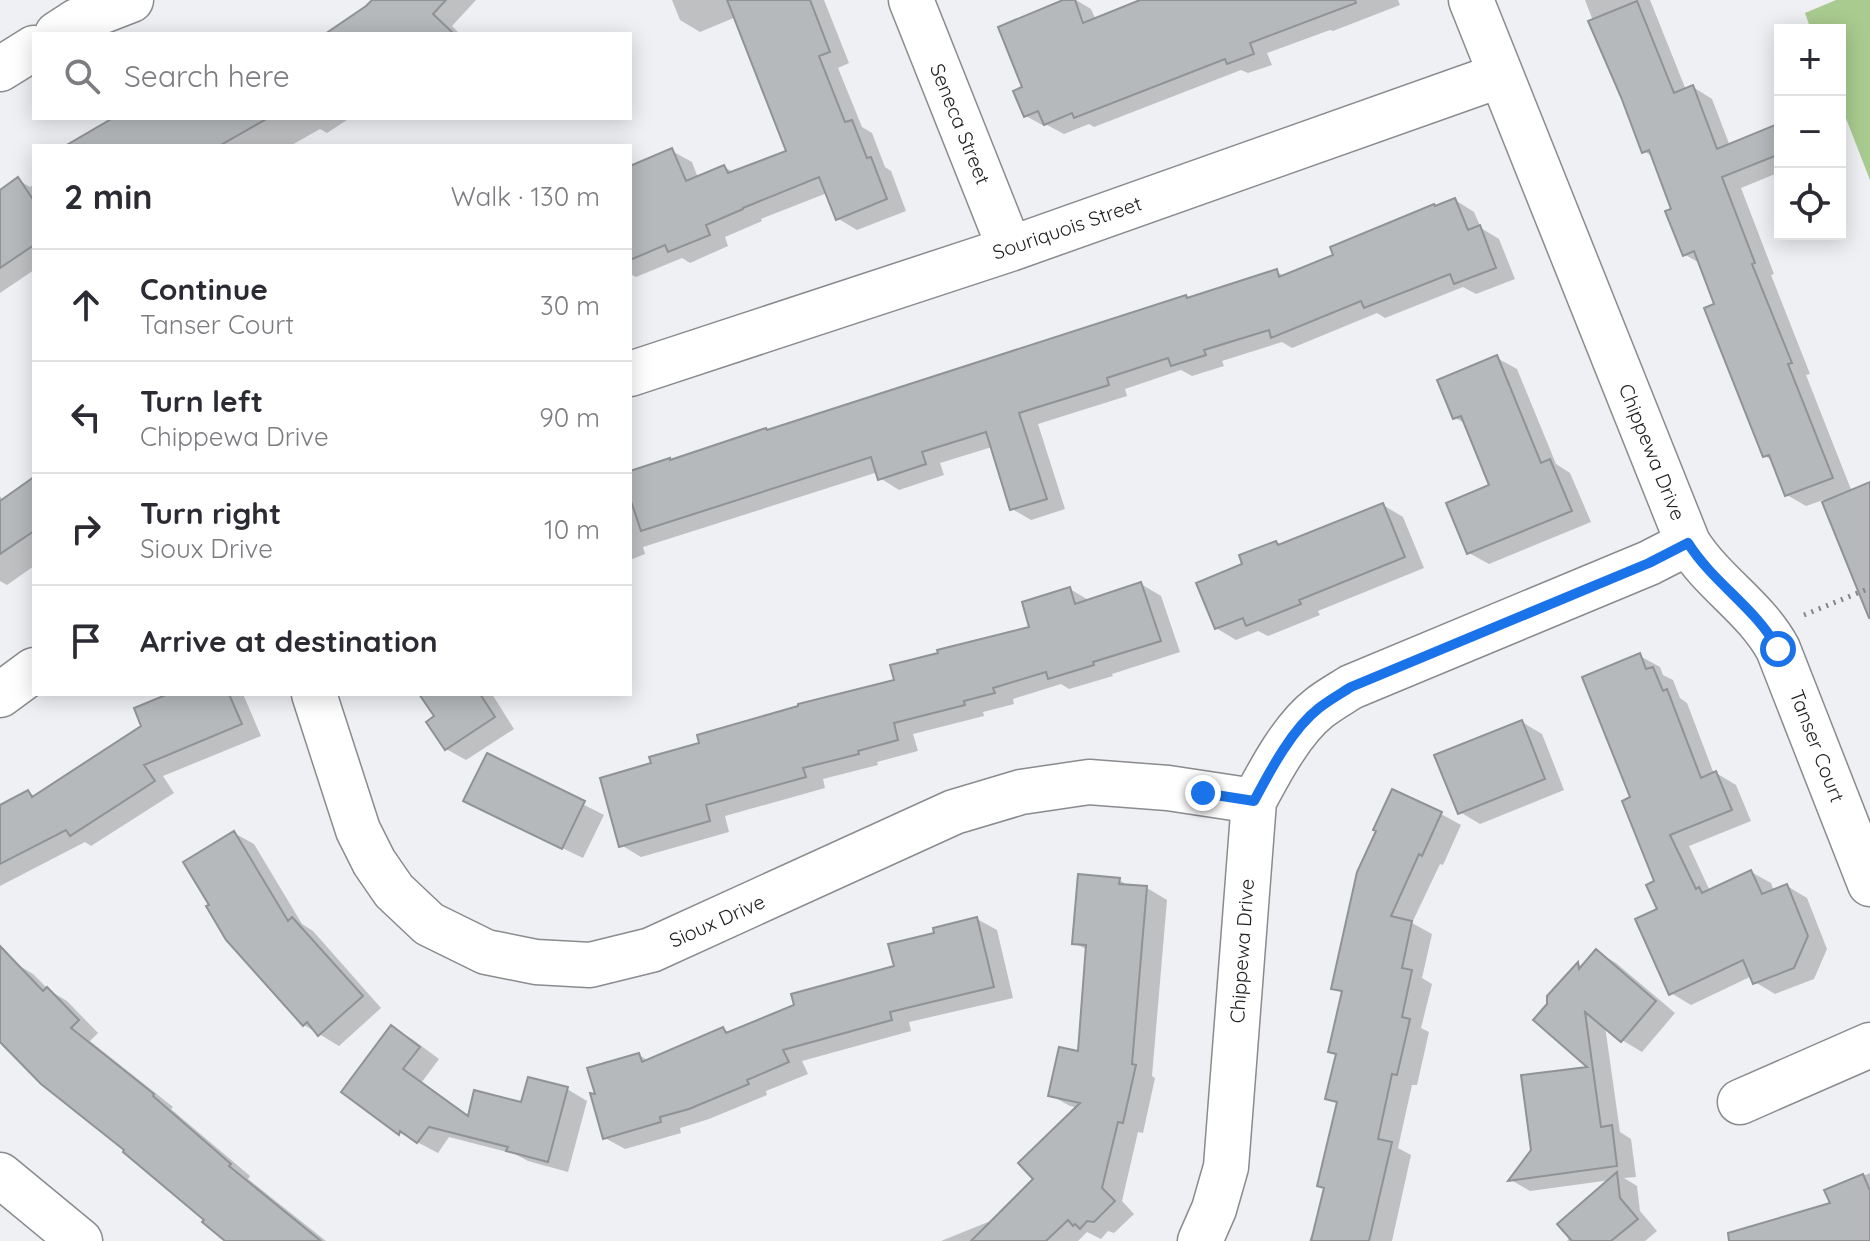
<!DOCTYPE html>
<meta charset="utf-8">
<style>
:root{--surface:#fff;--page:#f2f2f3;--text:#2b2b33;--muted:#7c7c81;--line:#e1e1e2}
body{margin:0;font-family:Quicksand,sans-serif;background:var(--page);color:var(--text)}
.controls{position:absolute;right:24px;top:24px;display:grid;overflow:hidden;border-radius:0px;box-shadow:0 4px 20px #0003}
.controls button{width:72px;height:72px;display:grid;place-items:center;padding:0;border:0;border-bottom:2px solid var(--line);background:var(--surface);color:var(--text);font:40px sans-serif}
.stop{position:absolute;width:24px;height:24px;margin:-18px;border:6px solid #1a73e8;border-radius:50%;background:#fff}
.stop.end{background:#1a73e8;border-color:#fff;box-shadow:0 2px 8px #0008}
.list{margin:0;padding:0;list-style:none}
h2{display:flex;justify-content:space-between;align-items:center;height:104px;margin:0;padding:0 32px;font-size:34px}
h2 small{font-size:26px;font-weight:400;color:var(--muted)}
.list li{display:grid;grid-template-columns:52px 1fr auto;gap:24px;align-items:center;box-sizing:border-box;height:112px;padding:0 32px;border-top:2px solid var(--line)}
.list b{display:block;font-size:30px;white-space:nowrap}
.list p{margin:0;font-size:26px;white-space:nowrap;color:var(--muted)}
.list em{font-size:26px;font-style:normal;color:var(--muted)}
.icon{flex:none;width:44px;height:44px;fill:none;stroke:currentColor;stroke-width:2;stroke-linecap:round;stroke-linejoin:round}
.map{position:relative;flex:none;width:1870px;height:1241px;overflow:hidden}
.search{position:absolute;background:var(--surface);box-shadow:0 4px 20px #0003;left:32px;top:32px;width:600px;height:88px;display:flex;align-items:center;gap:20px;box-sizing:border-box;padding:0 28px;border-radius:0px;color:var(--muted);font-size:30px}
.panel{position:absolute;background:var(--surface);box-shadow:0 4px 20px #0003;left:32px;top:144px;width:600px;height:552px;border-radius:0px}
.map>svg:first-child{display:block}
.green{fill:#a9cb90}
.shadow{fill:#0003}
.building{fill:#b6b9bb;stroke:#909295;stroke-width:2}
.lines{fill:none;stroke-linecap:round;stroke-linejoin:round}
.minor-casing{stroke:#898b8e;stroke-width:47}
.path{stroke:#838587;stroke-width:5;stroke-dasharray:2 6;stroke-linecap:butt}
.minor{stroke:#fff;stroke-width:44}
.route{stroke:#1a73e8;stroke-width:10}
.labels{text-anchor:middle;stroke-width:6;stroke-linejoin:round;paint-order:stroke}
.street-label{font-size:20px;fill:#202122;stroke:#fff}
</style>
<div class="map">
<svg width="1870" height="1241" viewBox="0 0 1870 1241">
<rect width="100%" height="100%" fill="#eef0f3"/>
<path class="green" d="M1836,0H1870V180L1840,103V30H1811L1805,13Z"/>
<path class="shadow" d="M379,0H476L452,26L460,34H328Z
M672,0H824L849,63L838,68L862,127L872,133L885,167L891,171L906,211L857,230L837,218L827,193L761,219L762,221L725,237L728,246L690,263L682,258L636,277L630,274V169L672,151L692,162L698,178L724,167L735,173L788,152L736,17L700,32L680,20Z
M1069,0H1076L1091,9L1096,20L1145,0H1398L1400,5L1333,31L1330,30L1267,53L1272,65L1248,73L1241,70L1094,127L1089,124L1064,134L1047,125L1044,126L1026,116L1025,88Z
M1585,0H1650L1686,90L1693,87L1712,99L1730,146L1780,125V172L1741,188L1774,274L1771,275L1810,374L1806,375L1852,492L1870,485V619L1823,500L1806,506L1787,495L1773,461L1765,456L1717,305L1701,264L1684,254L1674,210L1654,157L1643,151Z
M117,118H350L327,133L320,129L290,146H264L261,144L258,146H78Z
M18,180L30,187L34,184V270L0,293V192Z
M1455,200L1474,212L1481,228L1499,239L1515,279L1476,294L1463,287L1385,318L1377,313L1292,348L1282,342L1222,361L1224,366L1192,376L1181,370L1125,389L1127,396L1038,424L1065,509L1031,520L1012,509L992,447L940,463L944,475L899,490L880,478L878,472L643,547L645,554L630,560V473L672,462L1277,272L1286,277Z
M1497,358L1517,369L1556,464L1570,473L1591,522L1489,564L1469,553L1492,486L1467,424L1455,418Z
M34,480V566L7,585L0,581V496L3,501Z
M1383,505L1403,517L1424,568L1318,611L1320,615L1268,636L1258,631L1236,640L1216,628L1244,565L1276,543L1282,546Z
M1141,584L1161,596L1180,652L1112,674L1113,676L1069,689L1061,684L1013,699L1014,704L983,712L984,716L913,734L918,751L877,762L878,765L823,779L825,788L725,816L729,832L641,857L621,845L653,764L897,681L1031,628L1070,589L1090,601Z
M1640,656L1660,667L1663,675L1673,680L1680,698L1687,703L1714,774L1716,773L1736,785L1751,821L1689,846L1710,891L1751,872L1771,883L1774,891L1787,886L1807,898L1827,949L1814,979L1775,994L1755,982L1752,976L1691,1005L1671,993L1656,882L1632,799Z
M173,694H243L261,736L163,776L174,793L91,846L85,842L0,886V807L28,792L36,797L144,727Z
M422,694H492L514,729L466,760L446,749L437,717Z
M1522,722L1542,734L1564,790L1480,824L1460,812Z
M488,756L604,815L583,858L486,811Z
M1393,792L1441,814L1461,825L1443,865L1440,864L1412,923L1432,934L1422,978L1432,984L1421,1028L1429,1032L1417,1085H1412L1398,1148L1411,1155L1392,1241H1309L1317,1223L1326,1189L1338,1104L1328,1098L1337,1055L1344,994L1334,988Z
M234,833L254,844L302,924L313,931L381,1008L339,1046L304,1025L212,906Z
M1119,880L1131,887L1147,888L1167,900L1152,1076L1155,1078L1143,1133L1138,1132L1122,1201L1134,1214L1114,1233L1108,1231L1101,1239L1087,1232L1078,1241H941L998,1218L1035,1180L1078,1108L1070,1106L1050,1095L1080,1054L1088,950L1074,943Z
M977,919L997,930L1013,998L909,1022L911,1031L802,1061L808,1074L766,1091L767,1095L709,1119L680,1128L681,1133L625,1149L605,1138L598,1097L639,1055L649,1061L723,1029L730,1033L896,968L936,935Z
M1596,951L1616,963L1675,1013L1642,1052L1622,1040L1605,1026L1620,1132L1631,1139L1636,1177L1624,1178L1637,1186L1640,1211L1657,1231L1645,1241H1567L1611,1180L1530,1191L1511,1180L1592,1068L1549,1004V996L1578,964L1583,967Z
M13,962L33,974L50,991L67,1001L98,1033L90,1041L173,1107L171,1109L250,1176L248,1179L326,1241H228L206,1219L0,1039V975Z
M392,1028L412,1039L439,1059L422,1082L470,1117L523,1105L567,1089L587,1101L568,1172L528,1161L515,1154L449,1137L438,1153L400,1133L344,1091Z
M1870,1173V1241H1745L1832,1205L1827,1191Z"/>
<path class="building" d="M372,0H446L433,14L454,34H325L366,6Z
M727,0H810L830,52L819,56L845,122L852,120L867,158L871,157L887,199L836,220L819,177L743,208V209L706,225L710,235L668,252L665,245L630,260V166L672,148L686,181L724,165L728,173L786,151Z
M1063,0H1075L1083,23L1140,0H1355L1356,3L1250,43L1254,54L1227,64L1225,59L1074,118L1072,113L1044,125L1038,111L1024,117L1013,91L1022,87L998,27Z
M1637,1L1674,93L1693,85L1717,149L1780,123V154L1722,177L1755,263L1752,264L1792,363L1788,364L1833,478L1785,496L1769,455L1763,457L1704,308L1714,304L1694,251L1683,256L1665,211L1671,209L1649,150L1642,153L1621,97L1588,21Z
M113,118H268L219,146H65Z
M18,177L34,201V245L0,268V190Z
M1455,198L1468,230L1480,225L1496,268L1454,284L1450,274L1364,308L1361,301L1271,338L1269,330L1204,350L1206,355L1171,366L1168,358L1107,378L1109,385L1019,413L1047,499L1010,510L986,432L922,452L926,464L878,480L871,457L641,531L630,498V471L670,458V460L766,428L767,430L1186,295L1187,298L1277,269L1279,277L1333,255L1330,247L1434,204L1435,206Z
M1497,355L1541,463L1550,459L1572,511L1467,554L1446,503L1489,485L1461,416L1453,419L1437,380Z
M34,477V531L0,554V501Z
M1870,482V618H1869L1822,502Z
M1383,503L1405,557L1299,600L1301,604L1246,626L1243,618L1215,629L1196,583L1242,564L1239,555L1276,541L1278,545Z
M1141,582L1161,641L1093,662L1094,665L1048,679L1046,672L993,688L995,693L964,701L965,705L894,723L898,740L858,751L859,754L803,768L806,777L706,805L710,821L619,847L600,778L651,763L649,757L699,743L697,735L798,706V704L894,680L890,665L938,653L937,650L1029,627L1022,602L1070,587L1075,604Z
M1640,653L1646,669L1653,667L1663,691L1667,689L1701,778L1716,771L1732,810L1670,835L1696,889L1699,887L1702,893L1751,870L1762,894L1787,884L1808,936L1794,968L1753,984L1743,960L1669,995L1635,919L1657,909L1646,885L1654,881L1622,801L1630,797L1582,677Z
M168,694H229L242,724L144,765L155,781L70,836L66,830L0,864V805L28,790L32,797L141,726L134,708Z
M419,694H480L495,717L445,750L426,722L434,716Z
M1522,720L1545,779L1458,814L1434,755Z
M487,753L585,801L562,849L463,801Z
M1392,789L1442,812L1422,856L1419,854L1391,916L1412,921L1402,968L1412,970L1402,1017L1410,1019L1397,1075L1392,1074L1378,1139L1392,1142L1369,1241H1311L1324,1188L1317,1186L1337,1102L1325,1099L1336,1054L1328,1052L1342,991L1331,989L1357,872L1376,831L1373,830Z
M234,831L288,921L292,917L363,996L318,1036L307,1022L303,1026L226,940L206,906L209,905L183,862Z
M1078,874L1120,878L1119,884L1147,886L1132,1064L1136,1065L1123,1123L1118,1122L1102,1188L1115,1201L1094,1222L1087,1221L1080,1229L1075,1224L1073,1226L1068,1220L1046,1241H971L1033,1179L1018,1163L1080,1103L1048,1096L1059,1047L1078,1051L1086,945L1072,944Z
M977,917L994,987L890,1012L892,1020L783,1050L789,1062L747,1080L749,1084L689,1109L660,1117L661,1122L603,1139L590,1093L595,1094L587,1068L639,1053L642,1062L723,1027L726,1033L794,1005L791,994L894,966L888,944L934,933L933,928Z
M0,946L43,991L47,987L79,1020L71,1028L154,1094L153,1096L231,1164L229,1166L321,1241H225L202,1222L204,1220L123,1152L124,1150L41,1084L0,1042Z
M1596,949L1656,1001L1621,1042L1585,1012L1601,1127L1612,1125L1617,1166L1508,1181L1531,1150L1521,1075L1587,1067L1533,1020L1547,1004V996L1578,962L1579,969Z
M391,1025L420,1047L403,1069L468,1116L474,1090L521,1102L528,1077L568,1087L548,1162L506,1151L508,1147L429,1127L417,1143L400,1131L399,1135L341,1092Z
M1617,1172L1620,1198L1638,1219L1611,1241H1572L1557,1224Z
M1863,1174L1870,1191V1241H1729L1728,1233L1830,1203L1824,1190Z"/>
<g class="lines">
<g class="minor-casing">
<path id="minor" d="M911,0L1010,249
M1471,0L1688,543C1714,584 1755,607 1778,649L1870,884
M57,34L77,21L131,0
M0,69L34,48
M630,374L1010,249L1501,75
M314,694L358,830L374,862L394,891L429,924L486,952L536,962L590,965L651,950L954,812L1021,792L1089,782L1168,788L1254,801
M0,695L34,670
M1740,1102L1870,1045
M0,1175L80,1241
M1200,1241L1214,1209L1226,1167L1254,801C1270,771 1292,729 1319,708C1329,700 1340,694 1351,687L1649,563L1688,543"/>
</g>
<path class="path" d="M1804,615L1870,588"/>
<use href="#minor" class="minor"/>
</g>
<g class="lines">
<path class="route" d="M1203,793L1254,801C1270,771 1292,729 1319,708C1329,700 1340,694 1351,687L1649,563L1688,543C1714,584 1755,607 1778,649"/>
</g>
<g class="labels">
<g class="street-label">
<text transform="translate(960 124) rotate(68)" y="7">Seneca Street</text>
<text transform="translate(1067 228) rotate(-19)" y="7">Souriquois Street</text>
<text transform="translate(1652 452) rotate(68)" y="7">Chippewa Drive</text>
<text transform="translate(1817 746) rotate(69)" y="7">Tanser Court</text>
<text transform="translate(717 921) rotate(-24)" y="7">Sioux Drive</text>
<text transform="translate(1242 951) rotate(-86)" y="7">Chippewa Drive</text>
</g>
</g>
</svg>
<div class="controls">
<button>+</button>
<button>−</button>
<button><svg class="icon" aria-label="locate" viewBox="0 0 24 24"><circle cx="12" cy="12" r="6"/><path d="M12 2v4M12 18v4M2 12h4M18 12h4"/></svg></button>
</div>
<div class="stop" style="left:1778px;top:649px"></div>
<div class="stop end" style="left:1203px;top:793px"></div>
<div class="search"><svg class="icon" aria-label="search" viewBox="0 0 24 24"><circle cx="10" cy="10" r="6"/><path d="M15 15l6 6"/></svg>Search here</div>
<section class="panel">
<h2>2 min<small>Walk · 130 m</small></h2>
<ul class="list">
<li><svg class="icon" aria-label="ahead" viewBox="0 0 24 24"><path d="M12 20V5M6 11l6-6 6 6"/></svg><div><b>Continue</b><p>Tanser Court</p></div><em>30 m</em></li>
<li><svg class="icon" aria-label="left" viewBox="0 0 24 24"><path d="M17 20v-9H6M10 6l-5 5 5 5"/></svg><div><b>Turn left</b><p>Chippewa Drive</p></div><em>90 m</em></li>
<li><svg class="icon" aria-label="right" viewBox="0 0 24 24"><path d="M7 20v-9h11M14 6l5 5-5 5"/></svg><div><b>Turn right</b><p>Sioux Drive</p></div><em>10 m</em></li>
<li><svg class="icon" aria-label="arrive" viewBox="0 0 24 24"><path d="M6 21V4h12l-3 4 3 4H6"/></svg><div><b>Arrive at destination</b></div></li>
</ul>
</section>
</div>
